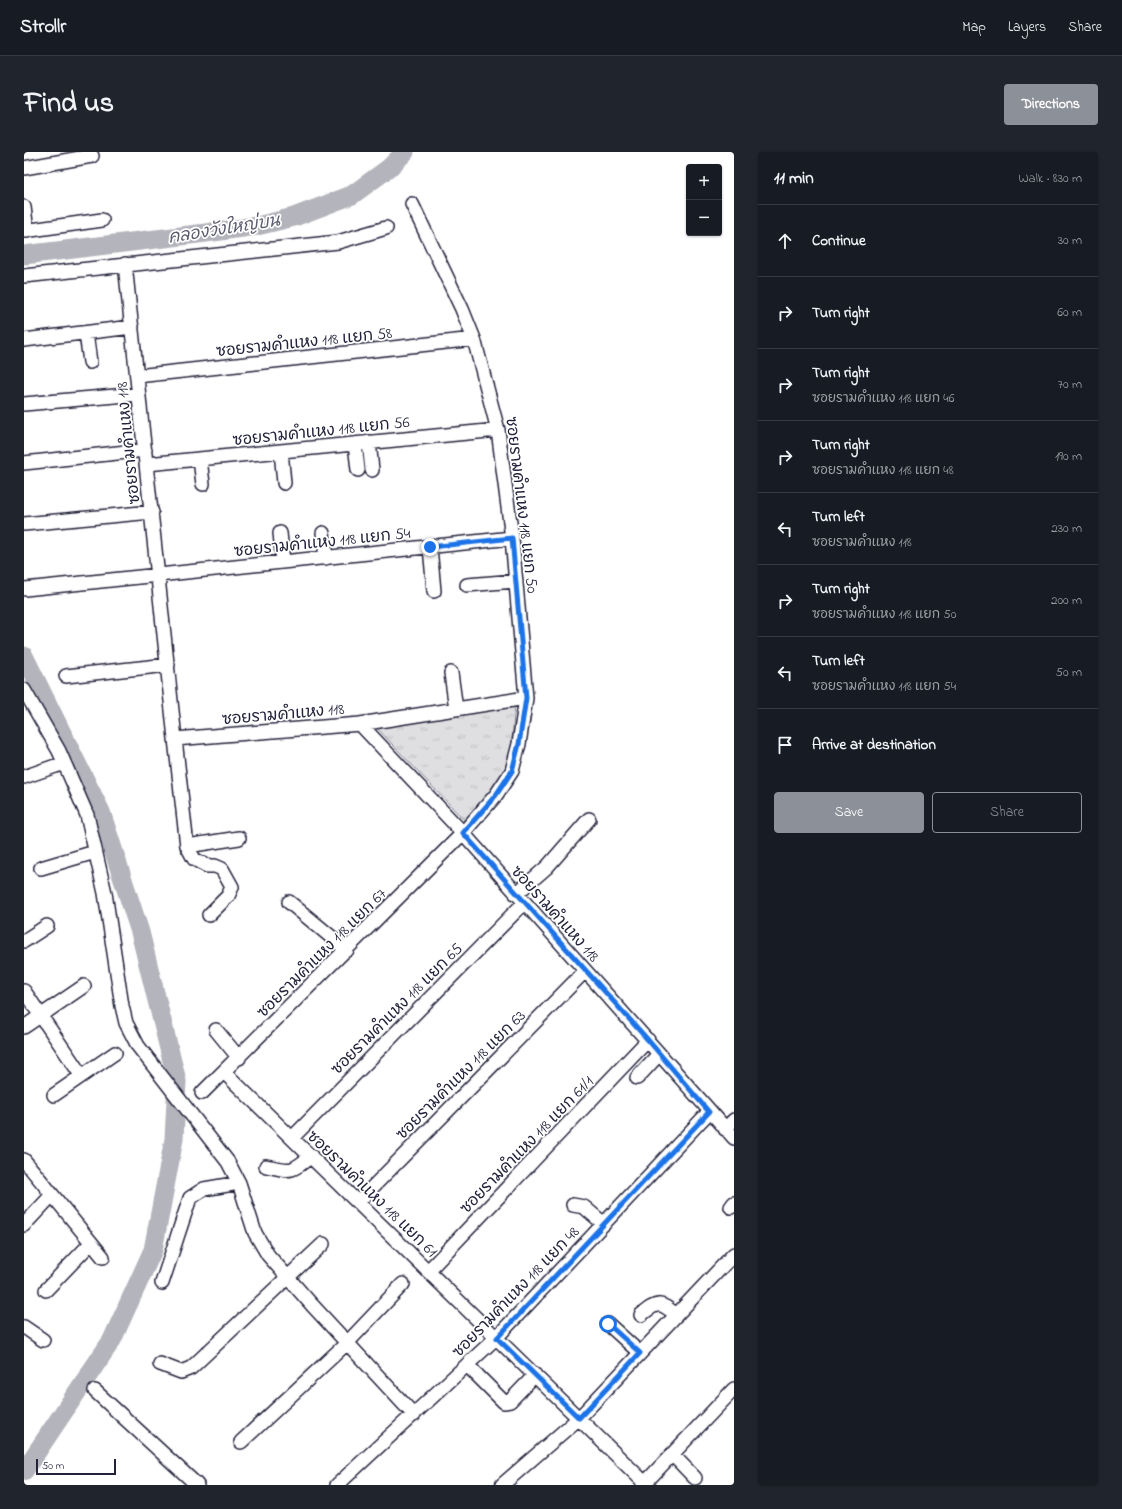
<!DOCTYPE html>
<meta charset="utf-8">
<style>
:root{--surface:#171b24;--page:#20242c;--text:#f1f3f6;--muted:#9ea1a6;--line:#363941;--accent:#8c9099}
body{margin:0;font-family:"Indie Flower","Playpen Sans Thai",sans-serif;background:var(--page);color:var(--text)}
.controls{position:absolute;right:12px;top:12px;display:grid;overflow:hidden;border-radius:4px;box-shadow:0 1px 3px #0004}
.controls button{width:36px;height:36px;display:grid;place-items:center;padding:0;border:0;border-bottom:1px solid var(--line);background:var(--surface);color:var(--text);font:20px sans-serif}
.scale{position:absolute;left:12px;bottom:10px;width:80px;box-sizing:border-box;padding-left:4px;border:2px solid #22223b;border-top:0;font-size:11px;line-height:14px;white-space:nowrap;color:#22223b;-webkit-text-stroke:3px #fff;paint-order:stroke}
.stop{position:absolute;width:12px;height:12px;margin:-9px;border:3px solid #1a73e8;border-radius:50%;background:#fff}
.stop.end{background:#1a73e8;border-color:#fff;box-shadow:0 1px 4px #0008}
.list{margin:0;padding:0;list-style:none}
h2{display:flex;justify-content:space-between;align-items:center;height:52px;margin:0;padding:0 16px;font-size:17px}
h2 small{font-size:13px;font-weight:400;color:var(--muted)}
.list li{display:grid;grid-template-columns:26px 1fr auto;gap:12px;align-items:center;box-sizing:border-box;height:72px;padding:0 16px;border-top:1px solid var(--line)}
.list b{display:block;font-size:15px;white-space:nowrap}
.list p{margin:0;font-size:13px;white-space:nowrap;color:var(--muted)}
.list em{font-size:13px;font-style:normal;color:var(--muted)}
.actions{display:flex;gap:8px;padding:12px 16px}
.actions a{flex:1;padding:9px 0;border:1px solid var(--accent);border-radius:4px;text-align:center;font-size:14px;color:var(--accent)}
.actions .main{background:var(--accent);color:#fff}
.icon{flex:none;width:22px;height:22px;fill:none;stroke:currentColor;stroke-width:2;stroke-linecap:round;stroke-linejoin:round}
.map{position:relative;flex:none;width:710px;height:1333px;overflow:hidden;border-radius:4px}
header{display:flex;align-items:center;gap:24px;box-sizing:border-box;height:56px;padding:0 20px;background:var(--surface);border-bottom:1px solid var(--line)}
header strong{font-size:19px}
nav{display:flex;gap:22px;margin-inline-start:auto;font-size:14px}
.intro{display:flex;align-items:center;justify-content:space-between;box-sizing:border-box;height:96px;padding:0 24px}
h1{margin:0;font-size:28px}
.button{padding:10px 18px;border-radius:4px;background:var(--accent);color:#fff;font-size:14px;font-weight:700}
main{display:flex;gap:24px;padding:0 24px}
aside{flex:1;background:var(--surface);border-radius:4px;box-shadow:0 1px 3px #0004}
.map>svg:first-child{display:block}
.grass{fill:url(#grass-tufts);stroke:#80808e}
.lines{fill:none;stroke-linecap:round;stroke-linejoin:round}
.river{stroke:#b4b4bc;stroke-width:19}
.minor-casing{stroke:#22223b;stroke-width:16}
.minor{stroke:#fff;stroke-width:13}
.route{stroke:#1a73e8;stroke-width:5}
.labels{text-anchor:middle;stroke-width:3.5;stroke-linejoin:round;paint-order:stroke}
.street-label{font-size:16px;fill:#22223b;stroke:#fff}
.water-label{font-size:17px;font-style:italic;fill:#5c5c6f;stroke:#fff}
</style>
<header>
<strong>Strollr</strong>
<nav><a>Map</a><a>Layers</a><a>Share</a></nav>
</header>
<div class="intro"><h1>Find us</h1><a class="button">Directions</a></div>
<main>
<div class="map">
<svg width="710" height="1333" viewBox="0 0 710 1333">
<defs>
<pattern id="grass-tufts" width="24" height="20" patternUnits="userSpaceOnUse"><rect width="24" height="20" fill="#dfdfe2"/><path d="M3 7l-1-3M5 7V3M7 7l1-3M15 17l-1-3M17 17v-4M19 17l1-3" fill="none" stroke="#bfbfc3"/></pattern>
</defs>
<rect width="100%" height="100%" fill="#fff"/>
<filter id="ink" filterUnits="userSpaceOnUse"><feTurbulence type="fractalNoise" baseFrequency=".025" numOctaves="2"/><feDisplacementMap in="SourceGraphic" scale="8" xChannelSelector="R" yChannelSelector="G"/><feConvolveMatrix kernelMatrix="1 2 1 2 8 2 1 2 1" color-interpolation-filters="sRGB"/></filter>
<g filter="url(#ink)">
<path class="grass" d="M491,553C489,569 489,586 486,602C481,626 458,653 441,669L351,574Z"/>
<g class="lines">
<path class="river" d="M0,103L182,81L233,74L270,65L328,43L365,16L381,0
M0,504L77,660L116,780L153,929L150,987L129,1098L88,1188L0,1319"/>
<g class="minor-casing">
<path id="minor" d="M0,16L68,4
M0,55L3,79
M0,79L78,68
M101,112L151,587L336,572L439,681L710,986
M0,124L314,90L362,76
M62,181L66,210
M0,188L108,175
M113,224L450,187
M0,252L114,242
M345,290L348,318
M331,292L334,318
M257,299L260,331
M176,307L179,332
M0,311L121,298
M123,312L474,278
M0,372L128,360
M256,381L259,410
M299,381L302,406
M406,395L410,439
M443,433L492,429
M1,437L488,386
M427,521L432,557
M42,524L144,513
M0,538L35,599L63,663L81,741L98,854L102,871L114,894L204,1010L215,1031L231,1081L244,1103L288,1153L390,1263
M336,572L502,546
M151,587L163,694L170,707L183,714H191L198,717L208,735L204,744L185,763
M0,625L40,611
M163,694L215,686
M17,716L71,700
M492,742L523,715L565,667
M265,750L323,798
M0,789L23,774
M0,839L57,923
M0,875L60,834
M192,878L215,906
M201,921L623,1333
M613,926L635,902
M178,941L439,681L472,643L488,619L495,592L502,546L488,386L474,278L450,187L438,157L388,52
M30,943L91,901
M701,977L710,968
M268,986L500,751
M0,1008L79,1105
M242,1014C267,1019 267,1021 287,1004
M334,1050L561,819
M549,1053L560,1055L580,1072
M707,1055L710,1051
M0,1073L28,1043
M404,1119L624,888
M138,1131L166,1046L180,1037L215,1031
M22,1138L67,1091
M617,1163C633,1150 636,1149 652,1163
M584,1172L616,1201
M0,1175L19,1188
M136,1212L157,1220L167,1216L299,1092
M444,1214L480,1250L486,1249L511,1223
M71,1239L173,1333
M217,1290L323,1191L379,1132
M648,1302L671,1326
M313,1333L473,1185L685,960
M478,1333L555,1266L710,1102
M619,1333L710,1237"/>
</g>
<use href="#minor" class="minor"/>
</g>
</g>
<g class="lines" filter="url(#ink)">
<path class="route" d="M406,395L488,386L502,546L495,592L488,619L472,643L439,681L624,888L685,960L473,1186L555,1266L616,1201L584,1172"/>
</g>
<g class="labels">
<g class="street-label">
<text transform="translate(280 189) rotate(-6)" y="6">ซอยรามคำแหง 118 แยก 58</text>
<text transform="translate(297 278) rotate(-6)" y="6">ซอยรามคำแหง 118 แยก 56</text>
<text transform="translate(103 291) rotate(-96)" y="6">ซอยรามคำแหง 118</text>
<text transform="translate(499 353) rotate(83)" y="6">ซอยรามคำแหง 118 แยก 50</text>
<text transform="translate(298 389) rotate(-6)" y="6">ซอยรามคำแหง 118 แยก 54</text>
<text transform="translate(259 561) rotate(-5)" y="6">ซอยรามคำแหง 118</text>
<text transform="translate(532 761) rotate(48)" y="6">ซอยรามคำแหง 118</text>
<text transform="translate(297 800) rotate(-45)" y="6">ซอยรามคำแหง 118 แยก 67</text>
<text transform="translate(372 856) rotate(-45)" y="6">ซอยรามคำแหง 118 แยก 65</text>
<text transform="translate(436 922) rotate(-45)" y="6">ซอยรามคำแหง 118 แยก 63</text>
<text transform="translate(502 992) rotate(-46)" y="6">ซอยรามคำแหง 118 แยก 61/1</text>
<text transform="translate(349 1041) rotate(44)" y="6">ซอยรามคำแหง 118 แยก 61</text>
<text transform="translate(491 1139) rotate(-46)" y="6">ซอยรามคำแหง 118 แยก 48</text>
</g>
<g class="water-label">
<text transform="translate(200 76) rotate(-9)" y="6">คลองวังใหญ่บน</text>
</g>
</g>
</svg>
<div class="controls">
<button>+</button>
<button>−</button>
</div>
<div class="scale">50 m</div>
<div class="stop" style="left:584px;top:1172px"></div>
<div class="stop end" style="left:406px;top:395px"></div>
</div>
<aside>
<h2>11 min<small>Walk · 830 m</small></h2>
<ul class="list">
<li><svg class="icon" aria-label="ahead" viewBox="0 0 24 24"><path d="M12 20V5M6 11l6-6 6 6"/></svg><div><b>Continue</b></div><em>30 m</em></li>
<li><svg class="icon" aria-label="right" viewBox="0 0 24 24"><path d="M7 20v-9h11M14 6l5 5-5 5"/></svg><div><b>Turn right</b></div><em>60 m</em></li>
<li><svg class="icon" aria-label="right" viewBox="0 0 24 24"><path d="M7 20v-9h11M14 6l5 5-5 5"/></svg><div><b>Turn right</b><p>ซอยรามคำแหง 118 แยก 46</p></div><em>70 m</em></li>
<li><svg class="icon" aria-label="right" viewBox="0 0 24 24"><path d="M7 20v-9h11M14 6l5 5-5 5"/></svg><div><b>Turn right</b><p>ซอยรามคำแหง 118 แยก 48</p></div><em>190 m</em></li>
<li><svg class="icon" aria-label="left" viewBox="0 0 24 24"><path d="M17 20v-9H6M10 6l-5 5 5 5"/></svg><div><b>Turn left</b><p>ซอยรามคำแหง 118</p></div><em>230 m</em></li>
<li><svg class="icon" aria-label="right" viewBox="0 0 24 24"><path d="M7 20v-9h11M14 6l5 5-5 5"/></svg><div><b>Turn right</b><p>ซอยรามคำแหง 118 แยก 50</p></div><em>200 m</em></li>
<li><svg class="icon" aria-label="left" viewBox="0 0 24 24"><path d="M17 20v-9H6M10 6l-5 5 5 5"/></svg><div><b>Turn left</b><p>ซอยรามคำแหง 118 แยก 54</p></div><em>50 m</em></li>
<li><svg class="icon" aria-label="arrive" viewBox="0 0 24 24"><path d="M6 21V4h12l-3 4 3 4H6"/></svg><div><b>Arrive at destination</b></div></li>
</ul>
<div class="actions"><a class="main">Save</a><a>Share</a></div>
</aside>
</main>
